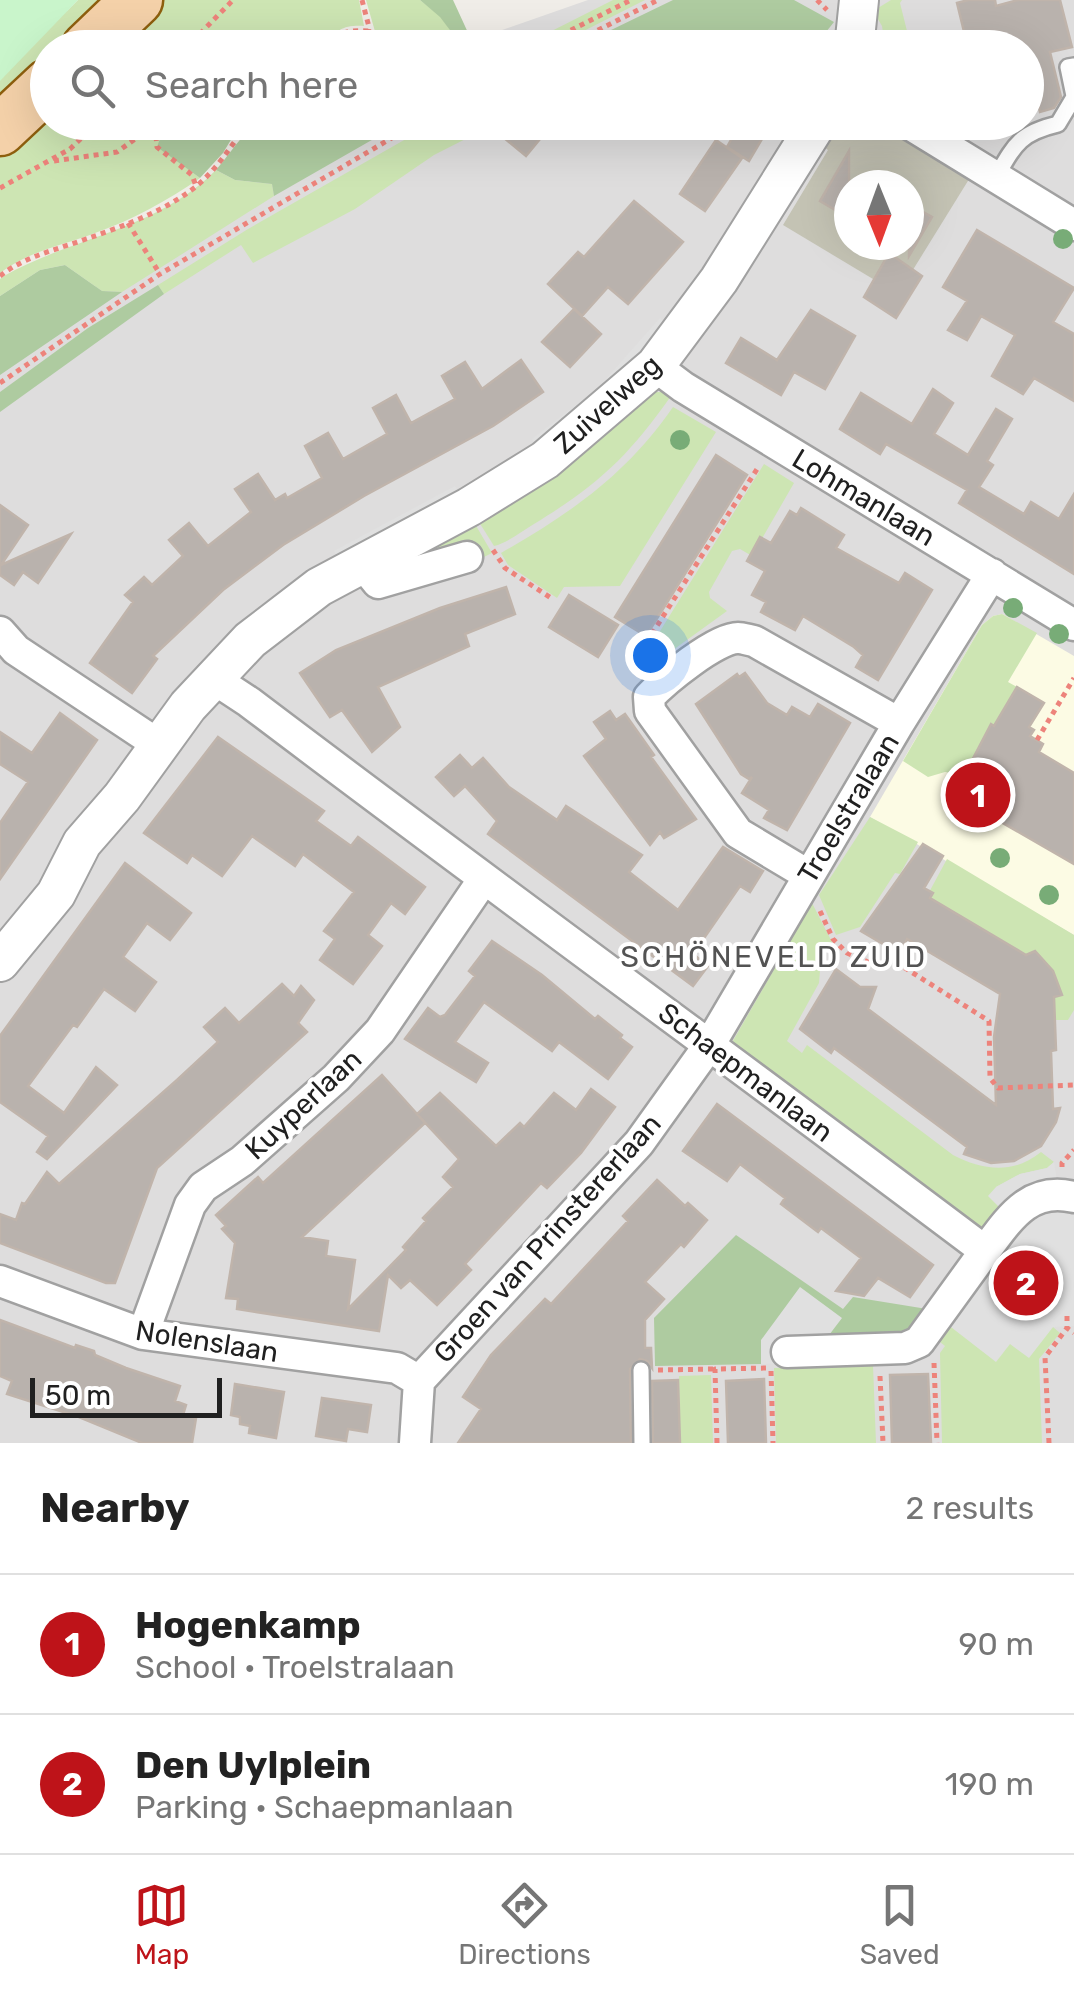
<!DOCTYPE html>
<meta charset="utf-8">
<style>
:root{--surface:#fff;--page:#f6f6f6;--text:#222;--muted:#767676;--line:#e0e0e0;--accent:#be1319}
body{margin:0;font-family:Rubik,sans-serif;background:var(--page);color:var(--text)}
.compass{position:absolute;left:834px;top:170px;width:90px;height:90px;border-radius:50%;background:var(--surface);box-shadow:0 10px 40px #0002;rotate:179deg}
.scale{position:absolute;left:30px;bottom:25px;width:192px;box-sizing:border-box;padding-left:10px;border:5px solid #202020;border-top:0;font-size:28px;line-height:35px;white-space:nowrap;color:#202020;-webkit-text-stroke:8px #fff;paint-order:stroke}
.you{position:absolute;left:650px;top:655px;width:35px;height:35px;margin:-25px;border:8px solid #fff;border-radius:50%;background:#1a73e8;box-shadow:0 0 0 15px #1a73e833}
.badge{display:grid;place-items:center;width:65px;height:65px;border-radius:50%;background:var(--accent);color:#fff;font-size:32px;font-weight:700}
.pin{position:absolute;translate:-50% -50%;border:5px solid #fff;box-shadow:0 2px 10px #0006}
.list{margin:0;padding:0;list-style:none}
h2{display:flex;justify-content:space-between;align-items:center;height:130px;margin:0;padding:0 40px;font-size:42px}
h2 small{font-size:32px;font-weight:400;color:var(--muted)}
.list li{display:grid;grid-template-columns:65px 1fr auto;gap:30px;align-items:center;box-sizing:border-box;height:140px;padding:0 40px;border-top:2px solid var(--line)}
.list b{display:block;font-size:38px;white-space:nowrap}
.list p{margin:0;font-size:32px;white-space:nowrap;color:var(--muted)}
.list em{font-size:32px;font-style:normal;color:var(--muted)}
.icon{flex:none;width:55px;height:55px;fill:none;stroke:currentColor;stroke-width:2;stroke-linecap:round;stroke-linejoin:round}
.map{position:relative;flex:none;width:1074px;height:1443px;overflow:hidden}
.search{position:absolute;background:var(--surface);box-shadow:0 10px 40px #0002;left:30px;right:30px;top:30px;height:110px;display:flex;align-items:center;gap:25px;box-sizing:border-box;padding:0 35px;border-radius:55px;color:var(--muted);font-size:38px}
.sheet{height:410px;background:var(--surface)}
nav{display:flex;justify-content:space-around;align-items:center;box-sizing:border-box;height:140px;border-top:2px solid var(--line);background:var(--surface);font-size:28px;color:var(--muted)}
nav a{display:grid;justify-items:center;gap:5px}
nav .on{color:var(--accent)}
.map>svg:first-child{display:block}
.residential{fill:#dedddd;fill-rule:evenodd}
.education{fill:#fcfbe4}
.construction{fill:#c4c3b4;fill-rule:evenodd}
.grass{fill:#cde5b3}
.forest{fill:#aecba0}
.park{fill:#c9f5cb}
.parking{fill:#e0e0e0}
.building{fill:#b9b2ad;stroke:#c0b4ab;stroke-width:2.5}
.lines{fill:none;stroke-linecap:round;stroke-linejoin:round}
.service-casing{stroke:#a1a1a1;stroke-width:20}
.minor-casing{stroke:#a1a1a1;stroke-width:35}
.tertiary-casing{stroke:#a1a1a1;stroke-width:42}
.primary-casing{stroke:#8e5f0e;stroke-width:55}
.path{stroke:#ed837b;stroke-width:5;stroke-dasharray:5 5;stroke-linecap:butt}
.service{stroke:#fff;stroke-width:15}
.minor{stroke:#fff;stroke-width:30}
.tertiary{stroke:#fff;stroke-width:38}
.primary{stroke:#f4d1a9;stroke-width:50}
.tree{fill:#78ac77}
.labels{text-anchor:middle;stroke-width:8;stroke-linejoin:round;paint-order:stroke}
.street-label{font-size:28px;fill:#202020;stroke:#fff}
.neighbourhood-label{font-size:30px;letter-spacing:2.5px;fill:#535353;stroke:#fff}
</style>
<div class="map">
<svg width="1074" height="1443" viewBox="0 0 1074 1443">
<rect width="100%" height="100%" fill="#f0ede8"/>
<path class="residential" d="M588,0H1074V1443H0V351L337,123L1026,122V48L454,47ZM849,185H909V245H849Z"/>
<path class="education" d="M1002,614L1074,656V935L870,817L982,625L993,616Z"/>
<path class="construction" d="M837,123H870L890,132L894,127L971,176L898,294L783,225L828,150L822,145ZM849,185H909V245H849Z"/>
<path class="grass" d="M0,0L67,11L78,0H108L57,47L48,48L47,57L0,102Z
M158,0H359L364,26C345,25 334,29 327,47L108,48Z
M366,0H420L440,16L463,47H372L376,35Z
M613,0H645L552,47H520Z
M891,0H902L900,3L911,47H885L882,26L875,14L878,8Z
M47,107L48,122L179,123L163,130L158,147L200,178C167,201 132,220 95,233C61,246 29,251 0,273V155Z
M434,123H497L434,155L355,209L253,263L241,245L164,294L158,285L248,229Z
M216,170L235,180L272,184L274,196L122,292L102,291L65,265L40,270L0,296V279L4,276C73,237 158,229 216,170Z
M649,392H668L671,396C627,458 599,484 534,524C521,532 507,543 494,546L479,522Z
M673,407L716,432L620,586L564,587L557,598L508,565L501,553C571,513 627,474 673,407Z
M764,464L794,483L752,556L740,549L732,551L709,592L710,598L727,611L655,663L651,658L652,644Z
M467,519L475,524L492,553L476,561L398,568Z
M1002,614L1037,633L1008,682L1017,687L965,775L945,772L928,777L903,761L982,625L993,616Z
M870,817L918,842L900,874L895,873L860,927L836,935L819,895Z
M947,859L1074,935V1010L1068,1020H1046L920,909Z
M812,903L832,942L821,958L819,983L787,1041L802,1053L807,1045L953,1155C982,1170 1013,1175 1041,1152L1054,1162L1047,1168L1020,1174L996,1187L1001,1209L988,1227L978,1229L730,1046Z
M947,1324L1010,1344L1053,1327L1060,1333L1039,1359L1042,1443H942L940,1353L945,1346L935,1338Z
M873,1365L876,1443H776L774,1368Z
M711,1375L713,1443H680L679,1376Z"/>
<path class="forest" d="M420,0H453L470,37L462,46L440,17Z
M673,0H794L834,22L814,47H717L693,36L663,42L659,47H576Z
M179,122L215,123L235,133L223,153L200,178L157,147L163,130Z
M392,122L398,125L274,196L272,184L235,180L216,170C251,128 251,109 312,132L337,123Z
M65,265L102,291L122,292L0,375V296L40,270Z
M158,285L164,294L0,412V392L88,328Z
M736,1235L843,1309L853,1297L927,1309L904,1341L761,1340V1364L655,1366L654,1318Z"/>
<path class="park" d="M0,0H78L0,81Z"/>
<path class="parking" d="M660,318L667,325L651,345L537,446L532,439L598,388Z
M455,486L460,494L338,559L334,551Z
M1054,1162L1058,1187L1001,1209L988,1196L996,1187L1020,1174L1047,1168Z
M1049,1209L1074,1211V1326L1053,1327L1029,1358L1010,1344L996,1362L947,1324L1022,1224L1036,1213Z
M800,1287L842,1318L823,1343L794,1363L761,1364V1340Z"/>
<path class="building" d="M968,0H995L996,6L1018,0H1060L1072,47L1050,52L1061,97L1054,108L1040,112L1030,70L1026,71V48H968L957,3Z
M515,122H554L526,156L503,137Z
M741,122H772L749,161L727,147Z
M716,140L742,158L705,211L680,194Z
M849,151V218L820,201Z
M634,201L683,242L628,304L608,287L582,316L548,284L578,252L584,257Z
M909,204L932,217L909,256Z
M977,230L1074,288L1053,322L1074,334V401L1034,378L1023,394L992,376L1015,335L981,316L967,340L948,330L967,301L943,287Z
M889,253L922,276L896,318L864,297Z
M574,309L601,334L570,367L542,342Z
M811,310L855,336L825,389L794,372L781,395L726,363L741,338L777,360Z
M521,360L543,392L493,426L364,496L283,545L223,590L153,656L157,659L132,693L90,663L133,602L125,595L144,577L152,585L183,556L169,540L189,523L208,546L251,512L235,489L258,474L275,500L285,494L287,498L322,478L305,446L328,433L343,459L387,434L373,408L396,395L411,423L455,399L442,376L465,362L482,389Z
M933,389L953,403L934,434L968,455L996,409L1012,419L987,461L993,465L979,487L1024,514L1031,502L1059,519L1074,494V574L959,503L967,490L886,444L880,454L840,429L861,393L912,424Z
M716,455L747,475L646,636L615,617Z
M0,505L28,525L1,565L71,534L38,583L23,572L14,585L0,575Z
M801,508L844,535L836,548L899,583L905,573L932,590L878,680L856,667L863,655L854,647L803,616L795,630L761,612L766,602L752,595L765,571L747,561L760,537L771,543L790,511L797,515Z
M506,587L515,614L465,634L469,646L378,687L400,727L372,752L342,710L330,717L300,673L336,650L440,608Z
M569,595L618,625L598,657L549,627Z
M745,673L767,703L787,715L792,707L810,717L818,704L850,723L787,830L764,818L769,810L742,793L752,777L749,779L741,774L696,704L737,674L739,677Z
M1017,687L1044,703L1029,727L1034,730L1030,736L1043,744L1039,752L1074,773V864L954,795L991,724L994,726Z
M610,711L616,720L625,714L654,755L651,757L696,819L664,838L660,832L650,845L584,756L606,739L594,722Z
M60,713L97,740L0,879V823L28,782L0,764V732L32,753Z
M218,737L324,811L316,821L351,846L358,837L425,887L405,914L391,903L368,935L382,946L353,984L320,960L335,939L324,931L354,892L303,854L295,866L252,836L222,876L192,855L187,863L144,833Z
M460,755L472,768L483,758L509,787L557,820L566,806L642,855L629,872L678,910L723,847L763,871L750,892L740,886L693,954L708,966L693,986L488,834L497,821L465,786L454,796L436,777Z
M923,844L943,856L924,888L933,893L930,898L1026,955L1035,951L1053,971L1062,995L1054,997L1056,1050L1051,1051L1053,1109L1060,1108L1056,1122L1041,1146L1014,1161L991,1163L964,1154L967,1147L834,1048L831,1053L800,1029L836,969L860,987H876L868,1009L996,1105L994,1037L1000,994L907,939L900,954L861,931Z
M125,863L191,913L170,940L147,923L123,957L156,982L135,1011L104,989L77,1027L73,1025L28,1086L64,1113L96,1067L117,1085L47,1159L37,1152L48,1136L0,1102V1036Z
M492,941L542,975L595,1019L598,1016L622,1035L620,1038L632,1047L608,1079L559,1042L552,1051L484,1002L455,1042L488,1063L476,1082L405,1039L428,1008L440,1017L445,1015L475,976L469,971Z
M282,984L294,996L301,986L314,1000L298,1023L307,1032L157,1168L115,1283H106L0,1243V1214L16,1220L22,1203L25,1204L47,1172L59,1184L177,1080L218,1042L204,1027L225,1008L239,1023Z
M382,1075L425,1123L302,1237L328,1241L326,1256L355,1260L348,1309L406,1250L403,1247L426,1221L423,1218L453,1187L443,1177L459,1159L417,1114L440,1093L496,1146L520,1123L524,1127L554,1093L576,1110L591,1089L615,1107L581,1153L547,1188L541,1183L465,1264L471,1270L437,1305L410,1280L401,1288L388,1275L379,1331L237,1309L238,1299L226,1298L235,1243L222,1229L226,1226L216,1215L258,1177L263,1183Z
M717,1104L933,1265L910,1297L878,1278L864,1296L836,1291L861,1258L821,1228L818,1232L781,1204L785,1198L740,1164L727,1181L683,1151Z
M657,1180L685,1206L688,1203L707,1220L684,1247L681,1244L645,1282L664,1299L645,1320V1348H651L652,1368L647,1361L640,1359L630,1369L631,1443H458L481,1409L463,1397L491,1355L545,1299L551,1304L628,1221L623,1216Z
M0,1320L75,1348L76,1345L94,1351L95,1355L126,1368L180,1386L175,1401L186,1405L183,1415L196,1418L192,1443H142L79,1417L7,1394L12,1381L0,1376Z
M928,1374L931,1443H892L890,1375Z
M764,1379L766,1443H728L726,1381Z
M678,1380L680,1443H653L652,1381Z
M235,1384L284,1392L276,1438L249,1433L250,1426L240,1424V1417L231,1415Z
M322,1398L371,1405L367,1432L348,1429L346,1441L316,1436Z"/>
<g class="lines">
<g class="service-casing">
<path id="service" d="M1074,66L1068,67L1074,96
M996,177C1015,144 1020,133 1058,124L1074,97
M641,1370L642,1443"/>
</g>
<g class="minor-casing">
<path id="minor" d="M906,122L1074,225
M655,366L683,387L1074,625
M361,562L378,583L467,557
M0,632L16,650L159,745
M211,677L249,702C493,887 741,1067 985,1251L919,1342L905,1348L787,1352
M808,875L738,833L650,711L649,697C664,681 716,638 738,638C743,638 748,640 754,641L899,723
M985,1251C1009,1219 1029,1186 1074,1197
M0,1281L143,1334L397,1368L419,1381
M143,1334L190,1205L203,1187L242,1161L336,1078L380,1031L483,880
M415,1443L419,1381L639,1143L710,1044L899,723L992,574"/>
</g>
<g class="tertiary-casing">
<path id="tertiary" d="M854,48L859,0
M0,962L56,894L82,843L122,797L188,706L250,640L319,587L469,507L545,460L655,366L719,280L818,122"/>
</g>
<g class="primary-casing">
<path id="primary" d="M87,48L137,0
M0,130L48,85"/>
</g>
<path class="path" d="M362,0L369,27L367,48
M817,0L827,10
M186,48L233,0
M331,48C336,30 353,30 369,31
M535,48L631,0
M562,48L658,0
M229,122L241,132
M155,126L157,147L192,175L196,186
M54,161L117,152L156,124
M0,188L70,149L98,122
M128,223L160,274
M0,276C25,256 56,250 86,239C124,226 168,210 199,184C219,166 233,144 248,122
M0,383L160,274L419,122
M493,550L505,568L551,598
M646,662V643L759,466
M1037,740L1074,678
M820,911L833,939L847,953L868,962L905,968L989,1021L990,1078L998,1088L1074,1085
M1062,1167V1163L1074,1150
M1067,1316V1328L1074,1333
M934,1363L937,1443
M658,1370L715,1369
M771,1371L773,1443
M880,1376L883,1443
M717,1443L715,1369L768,1368
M1049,1443L1045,1357L1067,1328"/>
<use href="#service" class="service"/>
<use href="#minor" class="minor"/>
<use href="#tertiary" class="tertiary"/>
<use href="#primary" class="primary"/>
</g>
<g class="tree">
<circle cx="1063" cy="239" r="10"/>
<circle cx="680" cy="440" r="10"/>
<circle cx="1013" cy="608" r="10"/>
<circle cx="1059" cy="634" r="10"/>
<circle cx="1000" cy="858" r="10"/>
<circle cx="1049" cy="895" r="10"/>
</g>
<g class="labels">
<g class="street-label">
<text transform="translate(607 404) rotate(-42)" y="10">Zuivelweg</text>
<text transform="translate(864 497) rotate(31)" y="10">Lohmanlaan</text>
<text transform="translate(848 808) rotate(-59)" y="10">Troelstralaan</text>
<text transform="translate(746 1072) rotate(37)" y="10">Schaepmanlaan</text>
<text transform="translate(303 1104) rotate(-43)" y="10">Kuyperlaan</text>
<text transform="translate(547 1238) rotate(-48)" y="10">Groen van Prinstererlaan</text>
<text transform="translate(207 1341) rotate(9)" y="10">Nolenslaan</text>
</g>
<g class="neighbourhood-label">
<text x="774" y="967">SCHÖNEVELD ZUID</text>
</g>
</g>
</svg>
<svg class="compass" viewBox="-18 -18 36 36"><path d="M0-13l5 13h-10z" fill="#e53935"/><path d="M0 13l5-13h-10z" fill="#767676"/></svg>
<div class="scale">50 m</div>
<div class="you"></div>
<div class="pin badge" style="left:978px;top:795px">1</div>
<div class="pin badge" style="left:1026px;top:1283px">2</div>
<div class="search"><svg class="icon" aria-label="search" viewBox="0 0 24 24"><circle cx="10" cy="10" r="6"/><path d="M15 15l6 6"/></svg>Search here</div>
</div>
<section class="sheet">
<h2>Nearby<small>2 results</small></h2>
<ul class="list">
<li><span class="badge">1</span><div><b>Hogenkamp</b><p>School · Troelstralaan</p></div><em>90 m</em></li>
<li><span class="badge">2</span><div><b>Den Uylplein</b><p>Parking · Schaepmanlaan</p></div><em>190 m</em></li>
</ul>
</section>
<nav>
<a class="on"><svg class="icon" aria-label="map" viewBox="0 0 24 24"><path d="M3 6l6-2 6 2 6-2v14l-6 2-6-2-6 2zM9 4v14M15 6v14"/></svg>Map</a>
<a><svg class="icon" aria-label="directions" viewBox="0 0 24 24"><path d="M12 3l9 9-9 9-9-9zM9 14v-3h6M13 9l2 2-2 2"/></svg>Directions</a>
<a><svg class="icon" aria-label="saved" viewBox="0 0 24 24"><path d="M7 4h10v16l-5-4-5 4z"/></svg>Saved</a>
</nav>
